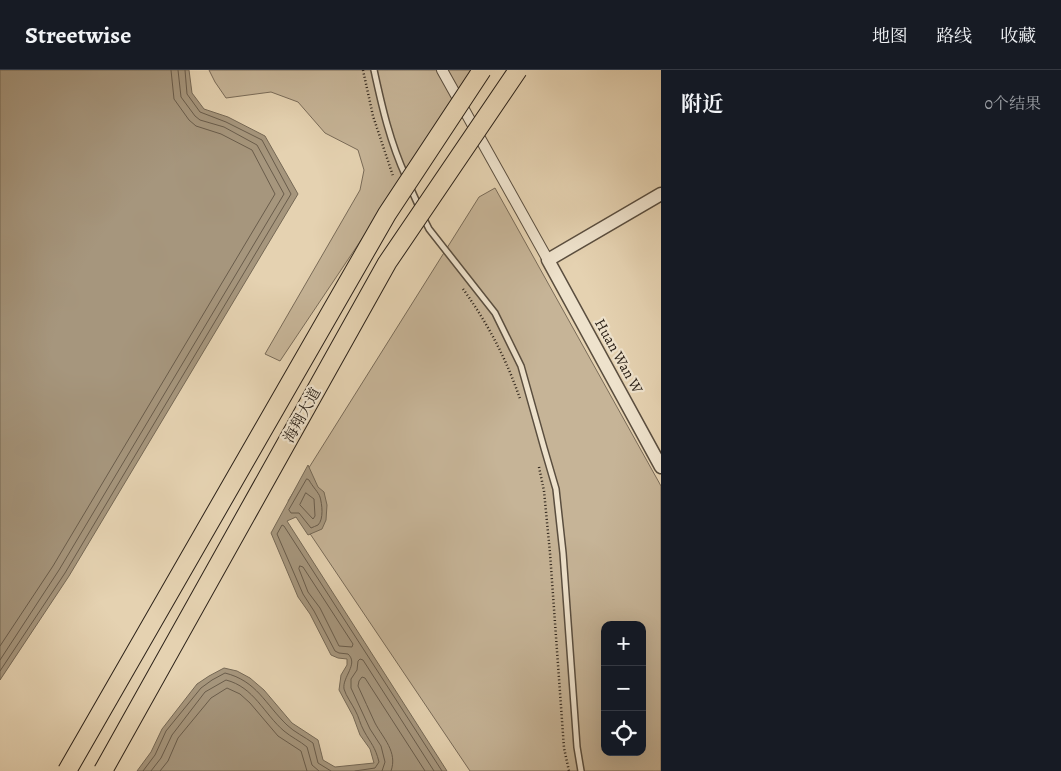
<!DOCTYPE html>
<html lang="zh">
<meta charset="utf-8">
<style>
:root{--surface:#171b24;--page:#20242c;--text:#f1f3f6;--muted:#9ea1a6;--line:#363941}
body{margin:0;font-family:Alegreya,"Noto Serif SC",serif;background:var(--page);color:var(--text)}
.controls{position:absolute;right:15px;bottom:15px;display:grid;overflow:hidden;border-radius:10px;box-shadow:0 5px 20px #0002}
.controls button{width:45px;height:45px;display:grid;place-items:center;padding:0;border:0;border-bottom:1px solid var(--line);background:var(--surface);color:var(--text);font:25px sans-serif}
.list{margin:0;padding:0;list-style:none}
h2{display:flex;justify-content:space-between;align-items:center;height:65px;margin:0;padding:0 20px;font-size:21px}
h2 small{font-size:16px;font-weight:400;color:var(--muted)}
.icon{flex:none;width:28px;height:28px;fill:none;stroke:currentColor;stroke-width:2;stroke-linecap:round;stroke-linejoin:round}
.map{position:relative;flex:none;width:661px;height:701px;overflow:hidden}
header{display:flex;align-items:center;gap:30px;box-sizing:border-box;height:70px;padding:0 25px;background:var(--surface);border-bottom:1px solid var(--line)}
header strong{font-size:24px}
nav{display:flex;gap:28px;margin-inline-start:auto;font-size:18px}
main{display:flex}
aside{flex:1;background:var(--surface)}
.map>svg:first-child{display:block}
.green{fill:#c6b497;stroke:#796b58;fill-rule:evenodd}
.water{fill:#a6967d;stroke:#756855}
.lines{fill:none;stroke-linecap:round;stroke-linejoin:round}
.shore{stroke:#695c4b;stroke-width:1}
.service-casing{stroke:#5a4e3f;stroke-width:8}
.minor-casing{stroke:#5a4e3f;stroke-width:12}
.tertiary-casing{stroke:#5a4e3f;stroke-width:15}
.path{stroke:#2c2219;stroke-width:2.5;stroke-dasharray:1 2.5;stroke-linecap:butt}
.service{stroke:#eee2cc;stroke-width:5}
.minor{stroke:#eee2cc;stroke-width:10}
.tertiary{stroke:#eee2cc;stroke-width:12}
.trunk-bridge-casing{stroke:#2c2219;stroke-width:20;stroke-linecap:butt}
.trunk-bridge{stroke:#e5d2b1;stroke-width:18}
.labels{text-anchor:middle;stroke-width:4.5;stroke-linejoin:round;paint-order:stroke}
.street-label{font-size:15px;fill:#2c2219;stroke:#eee2cc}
</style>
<header>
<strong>Streetwise</strong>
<nav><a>地图</a><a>路线</a><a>收藏</a></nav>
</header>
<main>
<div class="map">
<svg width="661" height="701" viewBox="0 0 661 701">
<rect width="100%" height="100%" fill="#e5d2b1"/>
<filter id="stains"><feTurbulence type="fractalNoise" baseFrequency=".004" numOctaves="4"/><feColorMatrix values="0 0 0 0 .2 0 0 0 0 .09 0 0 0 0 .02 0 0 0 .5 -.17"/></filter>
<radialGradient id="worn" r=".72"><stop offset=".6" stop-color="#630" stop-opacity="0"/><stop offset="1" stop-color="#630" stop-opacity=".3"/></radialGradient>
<path class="green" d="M209,0H475L280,291L265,284L360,120L364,100L358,80L325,63L298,32L271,22L226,28L215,12Z
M495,118L661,416V701H470L288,431L479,127ZM605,555H642V682H605Z"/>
<path class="water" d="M0,0H189L192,23L204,39L228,47L265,66L298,124L69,506L0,610Z
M308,395L318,417L324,422L327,435L326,450L322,459L308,465L296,447L287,451L447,701H137L151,682L162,659L197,614L209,606L224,598L237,601L250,608L264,620L292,653L318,670L323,690L335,697L374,693L370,679L360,665L353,646L339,620L341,605L347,595V589L338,588L331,585L310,544L298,527L271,463Z"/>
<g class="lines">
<path class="shore" d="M307,409L309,410C312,416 319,423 320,427C322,434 324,449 318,455C316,456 313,457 311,458L299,443H291L289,440Z
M306,423L314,429L315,446L313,449L300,435Z
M300,496L303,497L353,574L352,577L339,576L320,538L308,522L299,499Z
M0,576L53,496L275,124L252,80L221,64L196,56L189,50L174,29L171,0
M0,590L59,500L284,124L257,75L224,57L200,50L195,46L181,27L178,0
M0,601L65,503L291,124L262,70L226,52L200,42L187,24L185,0
M143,701L155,685L166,661L201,618L212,610L225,603C257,611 265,634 287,655C294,662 305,667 313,673L318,693L331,701
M151,701L161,688L172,665L205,622L226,610C254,617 264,644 284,661C291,667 300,671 307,677L312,695L319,701
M160,701L168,691L178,668L211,628L227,618L240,624L250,633L278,666L301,681L307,701
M355,701L375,698L379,692C375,676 371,674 364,661C360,654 359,647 355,640C352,634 346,626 344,619C342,607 359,594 348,584L339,583L335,581L314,541L303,524L277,464L282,455L284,456L442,701
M382,701L385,692L381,676L370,659L351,618V609L357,600L358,591L360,589L363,590L434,701
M391,701C398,682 383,668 375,653C369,641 364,628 358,616L359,611L362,607L365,608L425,701"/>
<g class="service-casing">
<path id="service" d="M374,0C382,37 390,72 406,107
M410,117L420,139
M423,147L429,159L495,243L521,296L544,378L556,419L563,483L577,677L581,701"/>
</g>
<g class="minor-casing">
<path id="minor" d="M442,0L548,190"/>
</g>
<g class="tertiary-casing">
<path id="tertiary" d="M661,124L548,190L661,397"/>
</g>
<path class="path" d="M363,0L373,46L393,106
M463,219C487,252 507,290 520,329
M539,397L544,421L550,483L564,678L569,701"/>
<use href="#service" class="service"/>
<use href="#minor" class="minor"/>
<use href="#tertiary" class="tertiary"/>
<g class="trunk-bridge-casing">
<path id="trunk-bridge" d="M67,701L387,144L482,0
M103,701L387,193L518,0"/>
</g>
<use href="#trunk-bridge" class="trunk-bridge"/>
</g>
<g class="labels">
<g class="street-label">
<text transform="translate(619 286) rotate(61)" y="5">Huan Wan W</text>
<text transform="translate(302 345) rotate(-61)" y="5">海翔大道</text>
</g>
</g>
<rect width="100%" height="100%" filter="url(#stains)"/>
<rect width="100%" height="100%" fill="url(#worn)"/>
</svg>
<div class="controls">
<button>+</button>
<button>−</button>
<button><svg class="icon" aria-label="locate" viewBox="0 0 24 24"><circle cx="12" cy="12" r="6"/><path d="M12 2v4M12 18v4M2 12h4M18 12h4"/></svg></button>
</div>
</div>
<aside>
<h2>附近<small>0个结果</small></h2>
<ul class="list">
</ul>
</aside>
</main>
